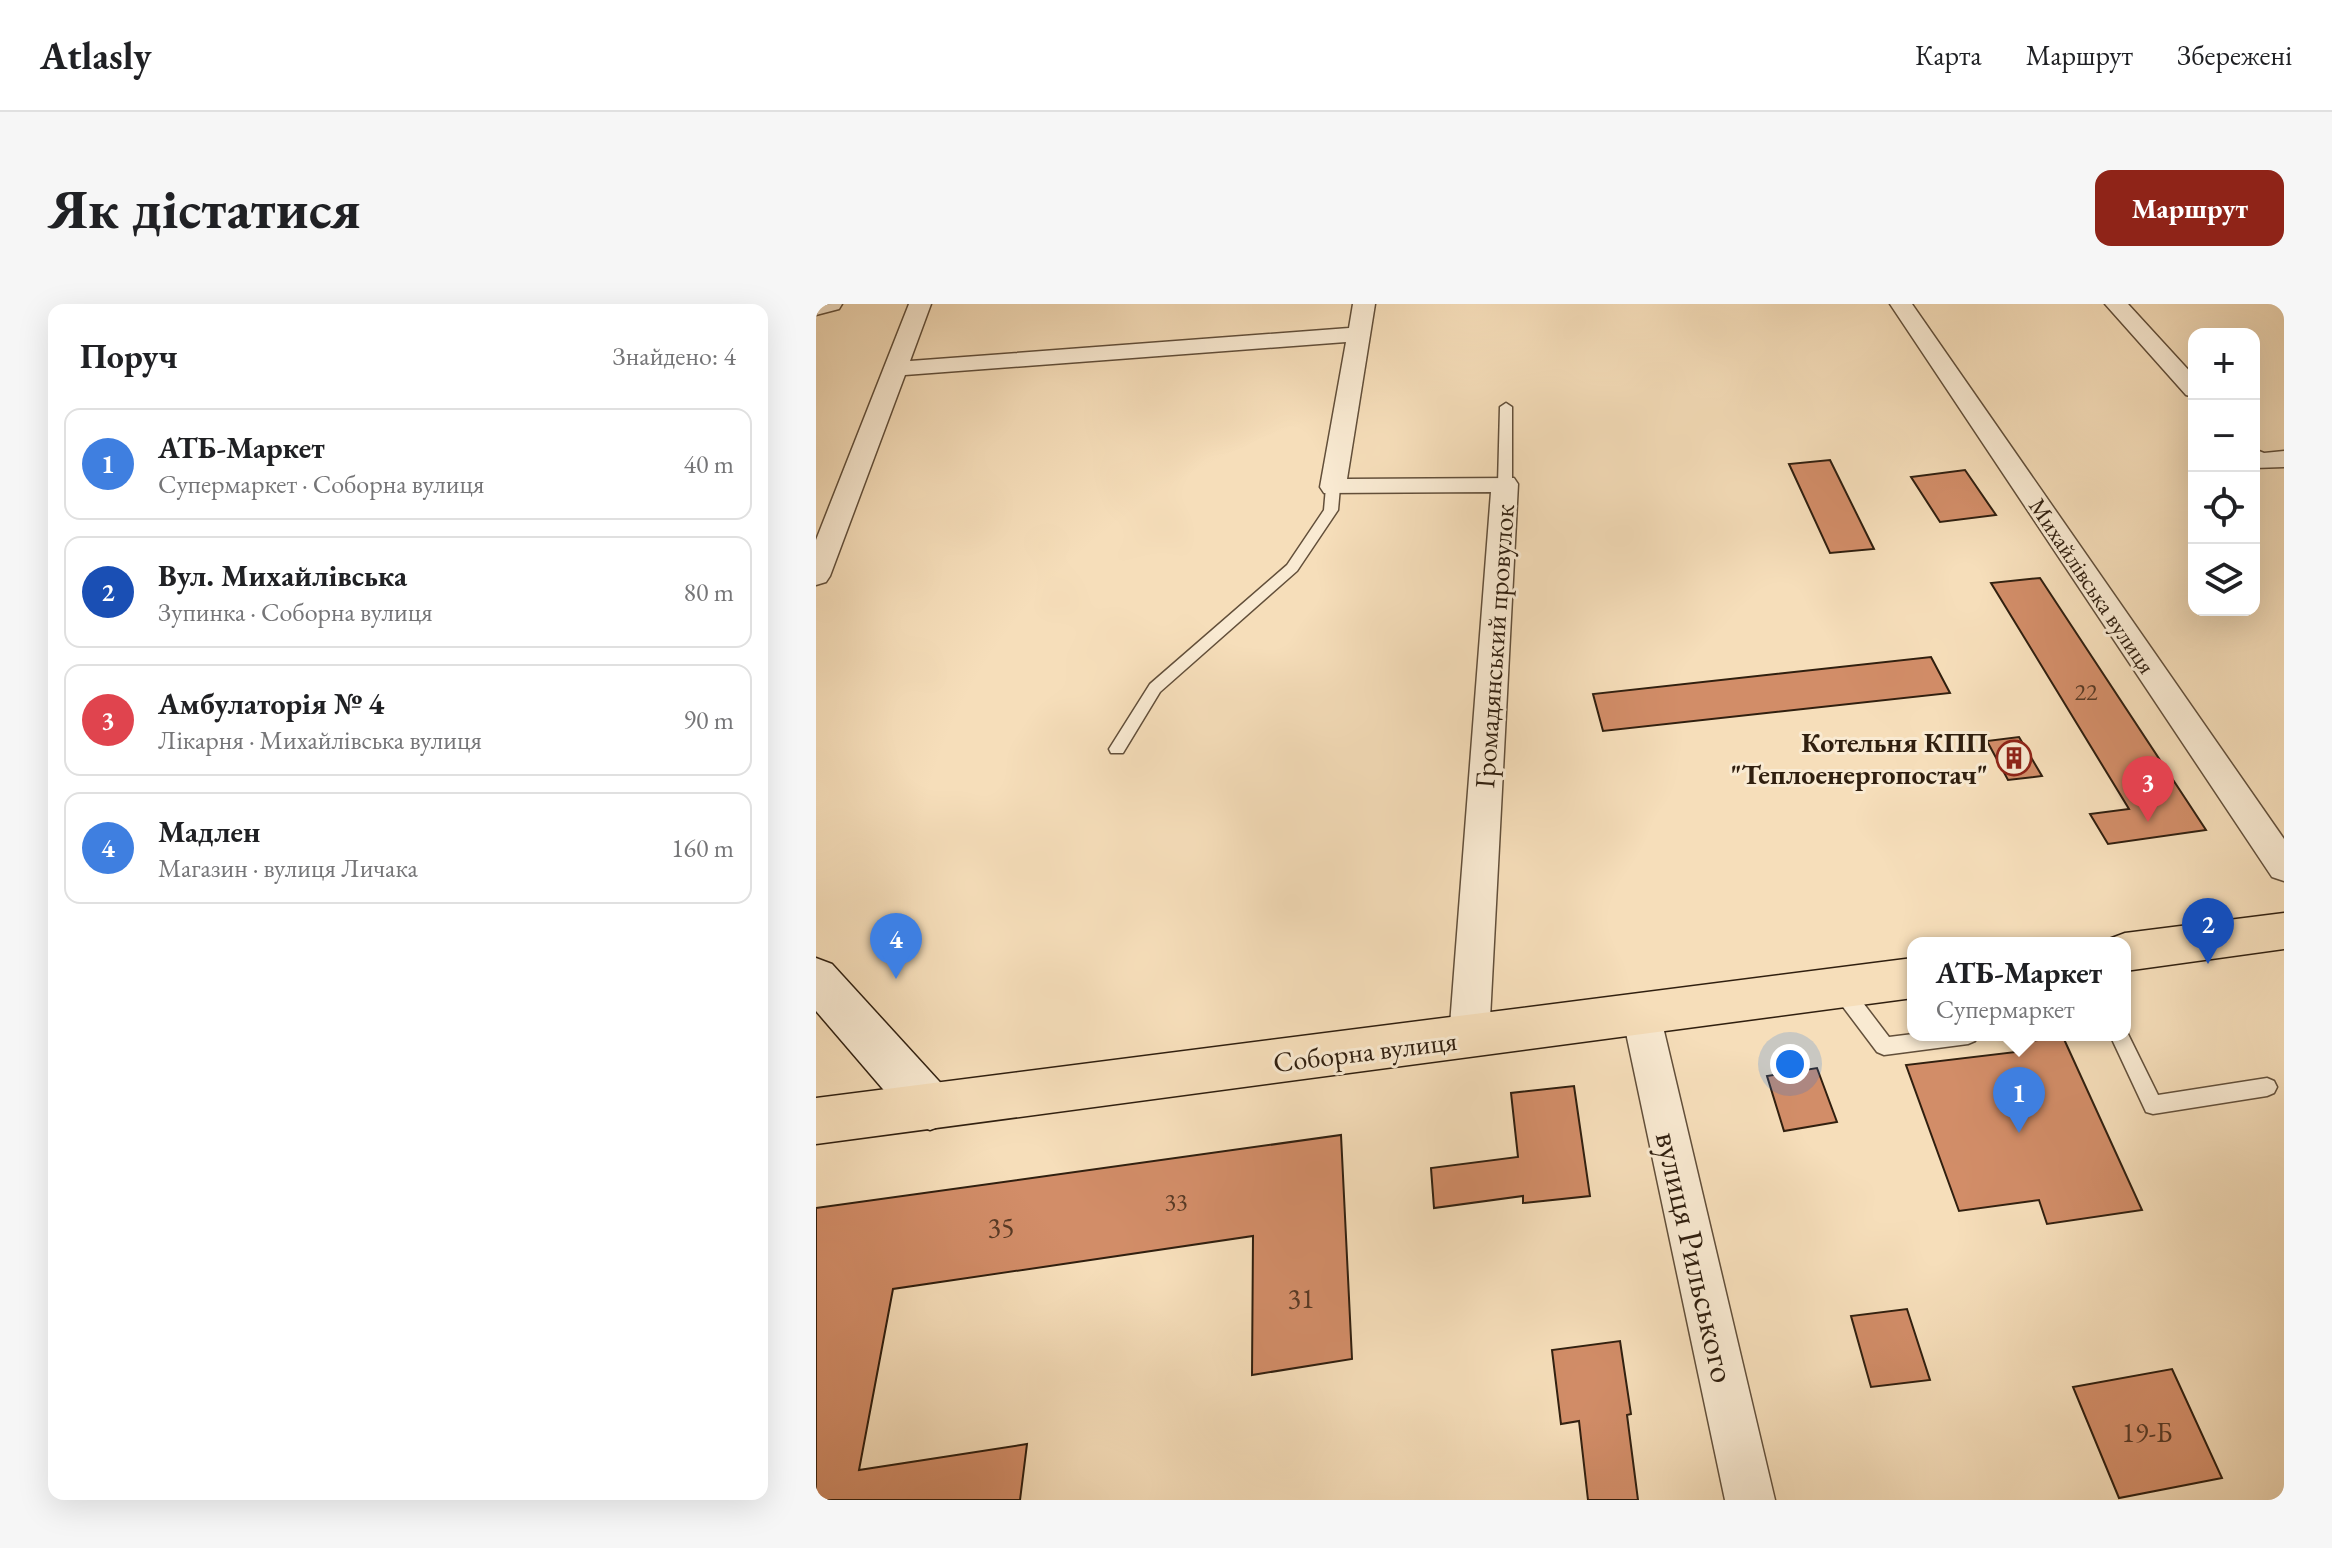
<!DOCTYPE html>
<html lang="uk">
<meta charset="utf-8">
<style>
:root{--surface:#fff;--page:#f6f6f6;--text:#202124;--muted:#757577;--line:#e0e0e0;--accent:#8f2418}
body{margin:0;font-family:"EB Garamond",serif;background:var(--page);color:var(--text)}
.controls{position:absolute;right:24px;top:24px;display:grid;overflow:hidden;border-radius:16px;box-shadow:0 8px 32px #0002}
.controls button{width:72px;height:72px;display:grid;place-items:center;padding:0;border:0;border-bottom:2px solid var(--line);background:var(--surface);color:var(--text);font:40px sans-serif}
.you{position:absolute;left:974px;top:760px;width:28px;height:28px;margin:-20px;border:6px solid #fff;border-radius:50%;background:#1a73e8;box-shadow:0 0 0 12px #1a73e833}
.badge{display:grid;place-items:center;width:52px;height:52px;border-radius:50%;background:var(--accent);color:#fff;font-size:26px;font-weight:700}
.pin{position:absolute;translate:-50% -66px;filter:drop-shadow(0 2px 4px #0008)}
.pin::after{content:'';position:absolute;top:42px;width:28px;height:24px;background:inherit;clip-path:polygon(0 0,100% 0,50% 100%)}
.popup{position:absolute;left:1091px;top:633px;width:224px;height:104px;box-sizing:border-box;display:grid;place-content:center;border-radius:16px;background:var(--surface);filter:drop-shadow(0 2px 6px #0005);font-size:26px;white-space:nowrap;color:var(--muted)}
.popup b{font-size:30px;color:var(--text)}
.popup::after{content:'';position:absolute;left:50%;top:100%;margin-left:-16px;border:16px solid transparent;border-top-color:var(--surface)}
.list{margin:0;padding:0;list-style:none}
h2{display:flex;justify-content:space-between;align-items:center;height:104px;margin:0;padding:0 32px;font-size:34px}
h2 small{font-size:26px;font-weight:400;color:var(--muted)}
.list li{display:grid;grid-template-columns:52px 1fr auto;gap:24px;align-items:center;box-sizing:border-box;height:112px;margin:0 16px 16px;padding:0 16px;border:2px solid var(--line);border-radius:16px}
.list b{display:block;font-size:30px;white-space:nowrap}
.list p{margin:0;font-size:26px;white-space:nowrap;color:var(--muted)}
.list em{font-size:26px;font-style:normal;color:var(--muted)}
.icon{flex:none;width:44px;height:44px;fill:none;stroke:currentColor;stroke-width:2;stroke-linecap:round;stroke-linejoin:round}
.map{position:relative;flex:none;width:1468px;height:1196px;overflow:hidden;border-radius:16px}
header{display:flex;align-items:center;gap:48px;box-sizing:border-box;height:112px;padding:0 40px;background:var(--surface);border-bottom:2px solid var(--line)}
header strong{font-size:38px}
nav{display:flex;gap:44px;margin-inline-start:auto;font-size:28px}
.intro{display:flex;align-items:center;justify-content:space-between;box-sizing:border-box;height:192px;padding:0 48px}
h1{margin:0;font-size:56px}
.button{padding:20px 36px;border-radius:16px;background:var(--accent);color:#fff;font-size:28px;font-weight:700}
main{display:flex;gap:48px;padding:0 48px}
aside{flex:1;background:var(--surface);border-radius:16px;box-shadow:0 8px 32px #0002}
.map>svg:first-child{display:block}
.building{fill:#d28d68;stroke:#301f0f;stroke-width:2}
.lines{fill:none;stroke-linecap:round;stroke-linejoin:round}
.lane-casing{stroke:#624f3a;stroke-width:3}
.street-casing{stroke:#624f3a;stroke-width:3}
.secondary-casing{stroke:#301f0f;stroke-width:3}
.primary-casing{stroke:#301f0f;stroke-width:3}
.lane{fill:#f9ead2;fill-rule:evenodd}
.street{fill:#f9ead2;fill-rule:evenodd}
.secondary{fill:#f9ead2;fill-rule:evenodd}
.primary{fill:#f6deba;fill-rule:evenodd}
.labels{text-anchor:middle;stroke-width:6;stroke-linejoin:round;paint-order:stroke}
.far-street-label{font-size:24px;fill:#301f0f;stroke:#f9ead2}
.number-label{font-size:24px;fill:#583a25}
.street-label{font-size:28px;fill:#301f0f;stroke:#f9ead2}
.poi-label{font-size:28px;font-weight:bold;fill:#301f0f;stroke:#f9ead2;text-anchor:end}
.near-number-label{font-size:28px;fill:#583a25}
.near-street-label{font-size:34px;fill:#301f0f;stroke:#f9ead2}
</style>
<header>
<strong>Atlasly</strong>
<nav><a>Карта</a><a>Маршрут</a><a>Збережені</a></nav>
</header>
<div class="intro"><h1>Як дістатися</h1><a class="button">Маршрут</a></div>
<main>
<aside>
<h2>Поруч<small>Знайдено: 4</small></h2>
<ul class="list">
<li><span class="badge" style="background:#3f7fe0">1</span><div><b>АТБ-Маркет</b><p>Супермаркет · Соборна вулиця</p></div><em>40 m</em></li>
<li><span class="badge" style="background:#1a4fb4">2</span><div><b>Вул. Михайлівська</b><p>Зупинка · Соборна вулиця</p></div><em>80 m</em></li>
<li><span class="badge" style="background:#e0444e">3</span><div><b>Амбулаторія № 4</b><p>Лікарня · Михайлівська вулиця</p></div><em>90 m</em></li>
<li><span class="badge" style="background:#3f7fe0">4</span><div><b>Мадлен</b><p>Магазин · вулиця Личака</p></div><em>160 m</em></li>
</ul>
</aside>
<div class="map">
<svg width="1468" height="1196" viewBox="0 0 1468 1196">
<rect width="100%" height="100%" fill="#f6deba"/>
<filter id="stains"><feTurbulence type="fractalNoise" baseFrequency=".0025" numOctaves="4"/><feColorMatrix values="0 0 0 0 .2 0 0 0 0 .09 0 0 0 0 .02 0 0 0 .5 -.17"/></filter>
<radialGradient id="worn" r=".72"><stop offset=".6" stop-color="#630" stop-opacity="0"/><stop offset="1" stop-color="#630" stop-opacity=".3"/></radialGradient>
<path class="building" d="M1014,156L1058,245L1014,249L973,160Z
M1149,166L1180,211L1124,218L1095,173Z
M1224,274L1371,497L1390,526L1292,540L1274,510L1313,505L1175,279Z
M1115,353L1134,389L787,427L777,390Z
M1203,433L1226,472L1192,476L1171,437Z
M1247,733L1326,906L1231,920L1223,896L1143,907L1090,761L1200,748L1196,739Z
M1001,764L1021,818L968,827L951,772Z
M758,782L774,892L707,899V892L618,904L615,864L702,853L695,789Z
M525,831L536,1055L436,1071L437,932L77,985L43,1166L211,1140L204,1196H0V904Z
M1091,1005L1114,1076L1055,1083L1035,1012Z
M804,1037L815,1110L811,1111L822,1196H772L763,1117L745,1120L736,1046Z
M1356,1065L1406,1174L1303,1194L1257,1083Z"/>
<g class="lines">
<g class="lane-casing">
<path id="lane" d="M690,99L696,103V180L689,184L682,180L684,103Z
M517,179L524,183L522,206L481,267L344,388L307,449H295L293,445L334,380L471,261L508,206L510,183Z
M1025,677L1032,679L1073,733L1097,730L1162,731L1159,737L1152,740L1068,751L1061,748L1018,691L1015,685L1018,679Z
M1309,724L1342,791L1451,774L1458,777L1461,783L1458,789L1451,792L1337,810L1330,808L1294,731H1309Z"/>
</g>
<g class="street-casing">
<path id="street" d="M0,0H26L23,5L0,11Z
M93,0H115L94,57L533,24L537,0H559L531,175L698,174L702,180L673,734L667,746L653,751L639,746L633,734L675,188L508,189L504,183L530,38L89,71L14,272L10,278L0,281V236Z
M1074,0H1096L1468,535V577L1456,573Z
M1289,0H1312L1378,72V93L1370,91Z
M1438,145L1448,149L1468,147V163L1438,164Z
M825,693L839,698L844,710L959,1196H909L806,710L811,698Z"/>
</g>
<g class="secondary-casing">
<path id="secondary" d="M0,654L16,660L132,787L139,803L132,819L114,826L96,819L0,707Z"/>
</g>
<g class="primary-casing">
<path id="primary" d="M1468,609V645L1309,667V639H1291L1293,635L1309,629Z
M1097,654V694L0,840V794Z"/>
</g>
<use href="#lane" class="lane"/>
<use href="#street" class="street"/>
<use href="#secondary" class="secondary"/>
<use href="#primary" class="primary"/>
</g>
<defs>
<g id="building-ring" transform="scale(1.8)"><circle r="9.5" fill="#f9ead2" stroke="#8f2418" stroke-width="1.5"/><path d="M-4-6H4V6H1V3H-1V6H-4ZM-2.5-4.3h1.7v1.8h-1.7ZM.8-4.3h1.7v1.8H.8ZM-2.5-1h1.7V.8h-1.7ZM.8-1h1.7V.8H.8Z" fill="#8f2418"/></g>
</defs>
<g fill-rule="evenodd">
<use href="#building-ring" x="1198" y="454"/>
</g>
<g class="labels">
<g class="far-street-label">
<text transform="translate(1276 282) rotate(56)" y="8">Михайлівська вулиця</text>
</g>
<g class="number-label">
<text x="1270" y="396">22</text>
<text x="360" y="906">33</text>
</g>
<g class="street-label">
<text transform="translate(678 342) rotate(-86)" y="10">Громадянський провулок</text>
<text transform="translate(549 747) rotate(-7)" y="10">Соборна вулиця</text>
</g>
<g class="poi-label">
<text x="1172" y="448">Котельня КПП<tspan x="1172" dy="32">"Теплоенергопостач"</tspan></text>
</g>
<g class="near-number-label">
<text x="185" y="933">35</text>
<text x="485" y="1004">31</text>
<text x="1331" y="1138">19-Б</text>
</g>
<g class="near-street-label">
<text transform="translate(880 953) rotate(77)" y="12">вулиця Рильського</text>
</g>
</g>
<rect width="100%" height="100%" filter="url(#stains)"/>
<rect width="100%" height="100%" fill="url(#worn)"/>
</svg>
<div class="controls">
<button>+</button>
<button>−</button>
<button><svg class="icon" aria-label="locate" viewBox="0 0 24 24"><circle cx="12" cy="12" r="6"/><path d="M12 2v4M12 18v4M2 12h4M18 12h4"/></svg></button>
<button><svg class="icon" aria-label="layers" viewBox="0 0 24 24"><path d="M12 4l9 5-9 5-9-5zM3 14l9 5 9-5"/></svg></button>
</div>
<div class="you"></div>
<div class="pin badge" style="left:1203px;top:829px;background:#3f7fe0">1</div>
<div class="popup"><b>АТБ-Маркет</b>Супермаркет</div>
<div class="pin badge" style="left:1392px;top:660px;background:#1a4fb4">2</div>
<div class="pin badge" style="left:1332px;top:518px;background:#e0444e">3</div>
<div class="pin badge" style="left:80px;top:675px;background:#3f7fe0">4</div>
</div>
</main>
